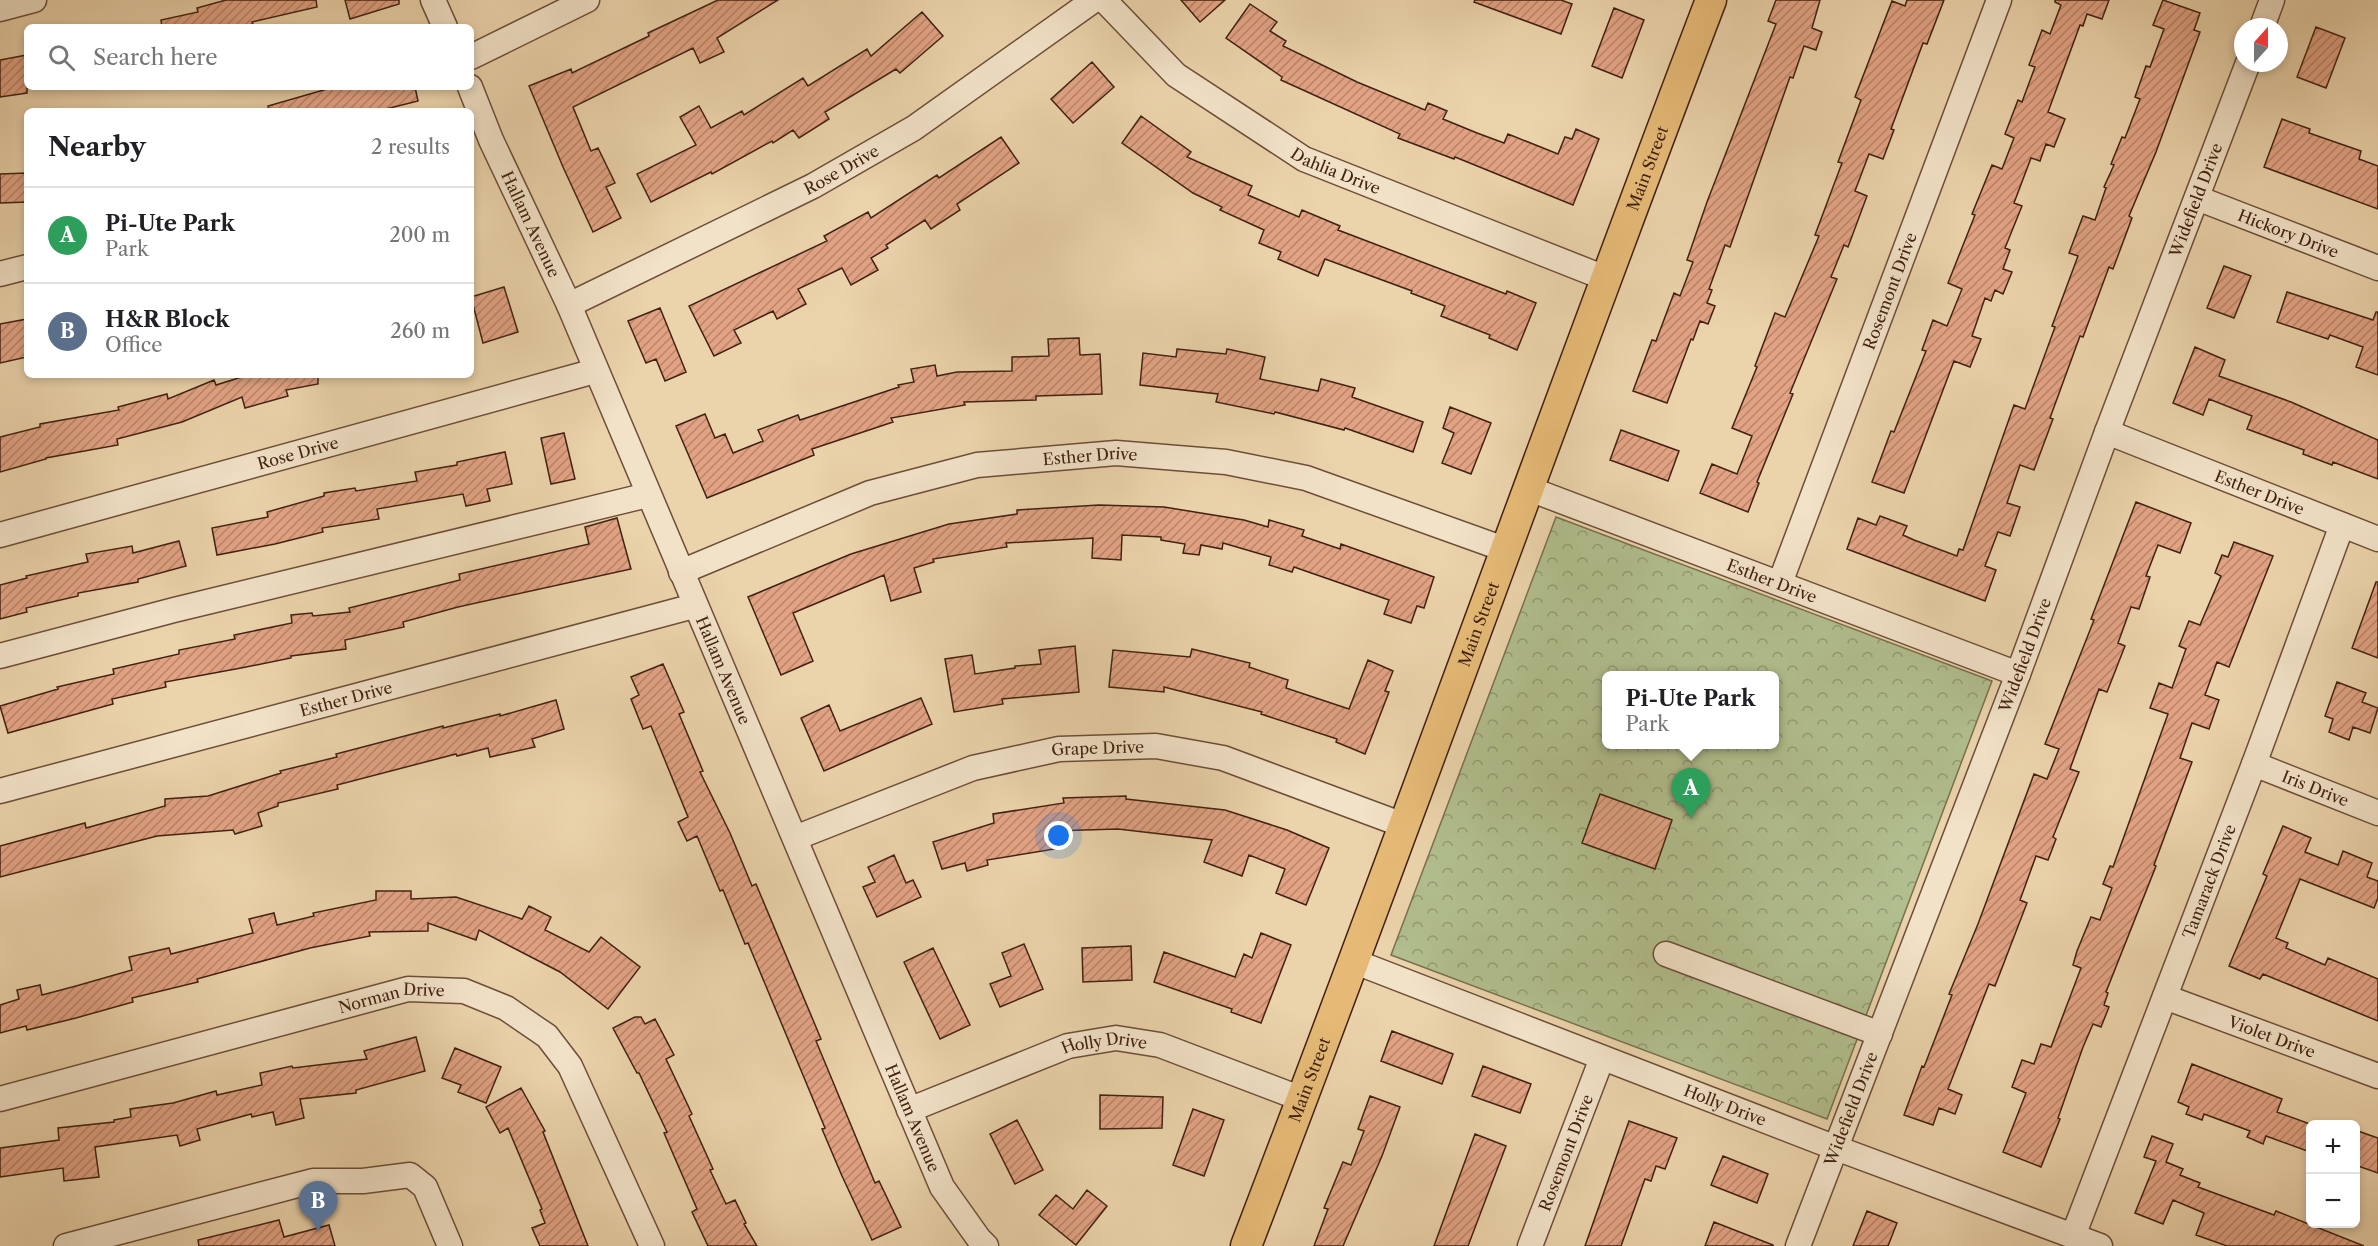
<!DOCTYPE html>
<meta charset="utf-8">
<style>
:root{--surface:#fff;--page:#f6f6f6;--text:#202124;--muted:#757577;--line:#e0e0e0;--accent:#ea580c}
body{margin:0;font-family:"Libre Caslon Text",serif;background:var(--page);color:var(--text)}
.controls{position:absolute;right:18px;bottom:18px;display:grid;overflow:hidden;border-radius:9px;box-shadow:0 3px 9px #0003}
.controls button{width:54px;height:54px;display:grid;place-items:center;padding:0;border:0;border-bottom:2px solid var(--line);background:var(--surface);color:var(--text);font:30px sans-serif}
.compass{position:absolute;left:2234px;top:18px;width:54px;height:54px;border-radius:50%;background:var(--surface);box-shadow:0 3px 9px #0003;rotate:21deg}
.you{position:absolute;left:1059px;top:836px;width:21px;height:21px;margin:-15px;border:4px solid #fff;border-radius:50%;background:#1a73e8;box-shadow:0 0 0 9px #1a73e833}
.badge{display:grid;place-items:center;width:39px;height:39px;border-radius:50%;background:var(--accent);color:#fff;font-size:20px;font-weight:700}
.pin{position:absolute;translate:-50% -50px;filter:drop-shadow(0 2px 3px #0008)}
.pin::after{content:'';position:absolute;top:32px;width:21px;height:18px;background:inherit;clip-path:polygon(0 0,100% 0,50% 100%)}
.popup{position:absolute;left:1602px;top:671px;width:177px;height:78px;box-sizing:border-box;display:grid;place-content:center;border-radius:9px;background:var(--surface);filter:drop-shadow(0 2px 4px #0005);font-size:20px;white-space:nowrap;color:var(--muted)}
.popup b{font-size:22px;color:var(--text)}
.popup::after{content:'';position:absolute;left:50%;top:100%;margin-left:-12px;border:12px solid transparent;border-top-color:var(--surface)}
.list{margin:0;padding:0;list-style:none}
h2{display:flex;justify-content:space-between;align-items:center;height:78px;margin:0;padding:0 24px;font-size:26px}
h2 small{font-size:20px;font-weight:400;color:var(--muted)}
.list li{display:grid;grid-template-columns:39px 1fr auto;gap:18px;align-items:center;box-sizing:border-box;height:96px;padding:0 24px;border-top:2px solid var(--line)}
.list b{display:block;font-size:22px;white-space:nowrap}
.list p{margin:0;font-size:20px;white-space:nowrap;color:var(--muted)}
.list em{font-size:20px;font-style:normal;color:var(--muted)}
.icon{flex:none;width:33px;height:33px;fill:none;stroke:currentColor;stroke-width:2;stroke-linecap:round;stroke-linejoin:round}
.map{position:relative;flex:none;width:2378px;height:1246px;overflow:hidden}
.search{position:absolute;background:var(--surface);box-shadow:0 3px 9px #0003;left:24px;top:24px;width:450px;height:66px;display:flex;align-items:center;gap:15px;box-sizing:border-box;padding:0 21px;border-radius:9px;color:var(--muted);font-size:22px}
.panel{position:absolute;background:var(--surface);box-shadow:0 3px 9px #0003;left:24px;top:108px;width:450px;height:270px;border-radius:9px}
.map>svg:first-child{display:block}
.park{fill:url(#park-crowns);stroke:#79704f;stroke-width:1.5;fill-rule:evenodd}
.building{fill:url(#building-hatch);stroke:#412111;stroke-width:1.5}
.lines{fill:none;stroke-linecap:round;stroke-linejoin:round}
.minor-casing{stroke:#6c4e38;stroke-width:27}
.major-casing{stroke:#412111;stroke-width:33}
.minor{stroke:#f2e2c8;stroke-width:24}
.major{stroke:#e6ba76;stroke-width:30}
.labels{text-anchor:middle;stroke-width:4.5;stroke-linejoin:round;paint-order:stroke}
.street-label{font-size:16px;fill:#412111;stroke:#f2e2c8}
</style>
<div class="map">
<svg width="2378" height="1246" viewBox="0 0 2378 1246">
<defs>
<pattern id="park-crowns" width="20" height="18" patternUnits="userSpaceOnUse" patternTransform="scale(1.5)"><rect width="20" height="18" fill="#b1be8d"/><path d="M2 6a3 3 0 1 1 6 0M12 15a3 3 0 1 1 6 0" fill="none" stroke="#929a72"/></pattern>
<pattern id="building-hatch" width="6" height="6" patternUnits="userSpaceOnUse" patternTransform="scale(1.5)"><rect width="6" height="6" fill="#e2a384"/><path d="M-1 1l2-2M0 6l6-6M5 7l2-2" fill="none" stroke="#b9846b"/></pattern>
</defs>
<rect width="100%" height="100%" fill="#ebd3ab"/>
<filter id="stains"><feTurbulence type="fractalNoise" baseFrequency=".00333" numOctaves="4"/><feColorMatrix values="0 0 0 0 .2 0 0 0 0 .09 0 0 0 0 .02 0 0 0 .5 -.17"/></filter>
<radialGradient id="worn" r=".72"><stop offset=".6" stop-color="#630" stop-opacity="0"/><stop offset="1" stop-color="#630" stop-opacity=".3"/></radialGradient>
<path class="park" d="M1556,517L1992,681L1827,1119L1391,955ZM1607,676H1775V744H1607Z"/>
<path class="building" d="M226,0H316L317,7L252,22L253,24L241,27H162L161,20L198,12L197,8Z
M345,0H399V4L350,19Z
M718,0H778L717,38L724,52L700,63L693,48L573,107L591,151L598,148L615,183L606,187L621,218L593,232L563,167L529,86L571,69L572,73L649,36L648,33Z
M1181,0H1225L1200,22Z
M1475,0H1561L1572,4L1561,34L1474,2Z
M1776,0H1820L1812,28L1822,32L1816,50L1804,46L1793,78L1790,77L1730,247L1725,245L1709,289L1712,290L1707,303L1715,306L1708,324L1700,321L1693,340L1691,339L1667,403L1633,391L1652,340L1656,341L1674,293L1680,296L1693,262L1687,260L1707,202L1776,24L1768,21Z
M1907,0H1944L1927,44L1923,43L1891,129L1894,130L1883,159L1869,154L1855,191L1867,196L1848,247L1844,245L1831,277L1837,279L1790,393L1793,394L1757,482L1759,483L1748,512L1700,493L1712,464L1737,474L1752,436L1732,428L1757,367L1755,366L1775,313L1785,317L1819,236L1815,235L1842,163L1838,162L1861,100L1855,97L1892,1L1905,6Z
M2055,0H2109L2102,19L2087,14L2083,26L2080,25L2048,112L2065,119L2054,147L2046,144L2040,161L2031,158L2014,203L2022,206L2005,248L2010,250L2003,269L2012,272L2003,294L1995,290L1991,301L1985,298L1972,336L1981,339L1970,367L1954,361L1904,493L1872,482L1891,431L1894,432L1926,351L1922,350L1933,320L1947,326L1962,289L1948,283L1975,215L1972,214L1992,165L2002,169L2014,138L2005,134L2018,100L2022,102L2035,67L2029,65L2042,30L2050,34L2061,5L2055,2Z
M2163,0L2200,13L2194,30L2200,32L2156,152L2129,216L2132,218L2113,269L2109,267L2083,337L2080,336L2050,418L2053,419L2034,470L2020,465L2007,503L2020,507L2010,536L1998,532L1985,566L1996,570L1985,601L1847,549L1858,518L1876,525L1880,516L1907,526L1903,535L1914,540L1957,556L1959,549L1963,550L2014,405L2025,409L2055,327L2052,326L2078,256L2069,253L2083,216L2095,220L2106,188L2104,187L2114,165L2111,164L2122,137L2125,138L2140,99L2135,97L2146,66L2150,67L2164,29L2153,25Z
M1250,4L1277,22L1270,31L1286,41L1283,46L1357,82L1425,110L1428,103L1447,111L1443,119L1477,133L1504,143L1508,134L1558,154L1565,137L1572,139L1576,129L1599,139L1573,205L1455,157L1454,159L1398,138L1400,134L1281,80L1282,77L1226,38Z
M1614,8L1644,20L1622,78L1592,66Z
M922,12L943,36L900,73L896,69L825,112L829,119L799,138L793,130L773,143L772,141L712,174L711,172L651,202L637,174L696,145L680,117L699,106L711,128L742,111L744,115L803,78L808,86L867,49L871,56Z
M2316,27L2345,38L2326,88L2297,77Z
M27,55V93L0,97V60Z
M1092,62L1114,87L1073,123L1051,99Z
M334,87H415L418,101L378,111H269L268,106Z
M1141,116L1191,152L1187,157L1252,186L1248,195L1299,217L1302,210L1340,226L1338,230L1506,294L1507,291L1536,303L1517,350L1489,338L1490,335L1441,316L1445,306L1411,293L1412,291L1325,259L1318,276L1278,259L1281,252L1259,243L1264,230L1220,210L1222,207L1193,193L1122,143Z
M2282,119L2310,129L2309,133L2361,151L2359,159L2378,166V209L2264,167Z
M1001,137L1019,163L957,204L960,210L931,229L925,220L886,245L888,248L871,258L878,270L851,285L842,268L798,289L806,304L777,319L773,311L734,330L741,343L714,356L689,306L827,241L824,236L868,212L871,218L937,175L939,178Z
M27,173V202L0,203V174Z
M2224,266L2251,276L2234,318L2207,308Z
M504,287L518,332L483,343L471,297Z
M2287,292L2373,320L2376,312H2378V375L2356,367L2363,347L2330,335L2328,339L2277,322Z
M660,308L686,372L665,381L656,359L646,363L628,321Z
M27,319V357L0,363V324Z
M1079,338L1080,355L1100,354L1102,394L1036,396V400L964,402L965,405L891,418L893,422L812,449L814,455L707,498L676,426L705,414L715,438L725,434L733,453L763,441L758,430L798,415L800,420L899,387L898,385L914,382L911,369L935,365L937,376L957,372L1012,371V357L1049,356L1048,339Z
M2195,347L2225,360L2219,376L2291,402L2378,440V479L2333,462L2332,465L2303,454L2304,450L2247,429L2252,416L2209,399L2203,415L2173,403Z
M1177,349L1226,354L1227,349L1265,357L1260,379L1318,391L1321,379L1355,388L1352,397L1423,422L1413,452L1345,428L1344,430L1275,412L1274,414L1216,402L1218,394L1140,385L1143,353L1176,357Z
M248,375H318V384L286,390L288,396L245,408L242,397L182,422L117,439L118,445L46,458V459L0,472V437L40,427V424L119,410L118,407L167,394L168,399L214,380L216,385Z
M1450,407L1491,423L1471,474L1442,463L1454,433L1443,428Z
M1621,430L1679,451L1668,481L1610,460Z
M564,433L575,479L551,484L541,438Z
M505,452L512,484L487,489L490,501L466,506L463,494L377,509L379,519L322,528L323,532L275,544L217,555L212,528L268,517L267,512L324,496V493L355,488L356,491L417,481L415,472L457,465V462Z
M2136,502L2191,523L2180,553L2158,545L2146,576L2150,577L2139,609L2131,607L2118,643L2125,646L2107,692L2099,689L2070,769L2079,772L2053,837L2056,839L2048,860L2036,856L2020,900L2027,903L1995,986L1989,984L1948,1089L1962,1095L1955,1114L1939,1108L1933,1125L1904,1115L1922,1066L1924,1067L1952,995L1949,994L1978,924L2034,774L2047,779L2059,749L2045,744L2094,620L2091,619Z
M1099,505L1164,507L1244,520L1268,527L1269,520L1304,530L1302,536L1340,549L1341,544L1434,577L1424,608L1417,606L1411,623L1384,614L1389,600L1294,567L1292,572L1269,565L1271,557L1223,543L1222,549L1201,545L1199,555L1183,553L1185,544L1161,540V537L1122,535L1121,560L1092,558L1093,538L1006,543L1007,547L933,559L934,562L914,568L921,592L891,601L884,575L793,613L813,661L781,675L748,597L851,554L949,524L1017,514V510Z
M617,518L631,569L458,607L403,622L404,627L345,640L346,649L291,656V658L241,668L165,682L166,687L112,699L113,704L8,733L0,706L58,689L57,687L114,674L113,669L179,654V650L235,639L234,635L292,623L291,615L312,613L313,616L350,612L349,608L460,580L459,574L589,544L585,527Z
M179,541L186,566L138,579V582L78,593V596L26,608L27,612L0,619V585L27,578L26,576L88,562L86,554L132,546L133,553Z
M2234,542L2273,556L2229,667L2217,662L2205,695L2219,700L2209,729L2192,723L2180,758L2192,762L2154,865L2156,866L2106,992L2108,993L2104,1005L2109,1007L2101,1027L2093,1024L2083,1047L2058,1118L2060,1119L2041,1167L2003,1152L2026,1093L2012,1087L2022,1060L2034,1064L2041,1044L2051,1047L2081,968L2073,965L2077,951L2091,917L2100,920L2112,888L2103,884L2110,866L2113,867L2168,714L2150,708L2159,683L2172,688L2186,649L2179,646L2189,621L2200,625L2221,576L2215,573L2222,555L2228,557Z
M2376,582H2378V658L2352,648Z
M1075,646L1079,692L1002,699L1003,704L954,712L945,659L972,655L975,674L1015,668V666L1041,664L1039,650Z
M1192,649L1250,663L1249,667L1288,680L1286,688L1349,709L1368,660L1393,671L1385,691L1389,692L1365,754L1336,742L1337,739L1261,714L1262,712L1164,687V692L1109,687L1113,650L1190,657Z
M663,664L684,712L679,714L703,771L700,772L730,833L752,886L756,884L821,1039L816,1041L875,1183L879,1181L901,1227L872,1240L842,1176L822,1129L825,1128L748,943L745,944L723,890L720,891L697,836L687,841L678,822L688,817L651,726L643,729L631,699L639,695L631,677Z
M2337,682L2366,693L2362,702L2378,708L2370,733L2353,727L2349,740L2329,732L2333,719L2325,716Z
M921,698L932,724L824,771L801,718L829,705L840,731Z
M556,700L564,729L532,739L535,747L490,757L488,748L457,756L456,754L337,785L338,789L278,803V806L258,813L262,826L235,834L233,830L157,836L0,877V846L85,823L86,828L165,806V799L208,796L281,773L280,771L337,757L336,754L443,726V728L500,714V716Z
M1600,794L1672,820L1655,869L1582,843Z
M1126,796V799L1225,810L1287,830L1329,848L1306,905L1276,893L1285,869L1249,855L1242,876L1204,862L1212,840L1118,829L1052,831L1055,849L987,860L988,865L967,871L965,863L942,869L933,842L994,823L993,814L1064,803L1063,798Z
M2283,826L2311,838L2305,852L2338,865L2343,851L2372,863L2367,877L2378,881V898L2374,908L2300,879L2276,938L2288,943L2286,948L2325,965L2328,958L2378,979V1021L2263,974L2260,979L2229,966L2267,876L2263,874Z
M894,855L906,883L913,880L921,897L877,917L863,887L875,882L868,867Z
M376,891H411V899L456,897L522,919L529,906L551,917L545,930L589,952L601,937L640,967L608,1009L560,972L479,930L476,940L428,923V931L369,932L370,936L310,948L197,979L198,982L132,998L133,1002L76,1018L27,1030L26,1026L0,1033V1005L19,999L17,990L40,985L42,995L76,986L132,970L129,957L169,948L171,954L253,933L249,919L274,913L277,925L314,916L313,913L376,900Z
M1261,933L1291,945L1261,1023L1231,1012L1232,1009L1154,982L1164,952L1235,977L1244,954L1252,958Z
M1024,944L1043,989L1000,1007L990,984L1011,976L1002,953Z
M1131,946L1132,980L1083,982L1082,948Z
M933,948L970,1025L940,1039L904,962Z
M635,1017H641L645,1024L655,1019L674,1055L666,1059L692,1114L689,1116L713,1169L710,1170L726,1204L735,1200L746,1223L744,1224L757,1246H708L692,1212L697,1209L664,1133L667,1132L639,1073H637L613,1028Z
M1392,1031L1453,1054L1442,1084L1381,1061Z
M416,1037L425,1071L356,1090V1093L300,1099L304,1118L276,1125L273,1112L252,1117L251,1114L197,1129L200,1140L180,1146L177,1135L95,1147L99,1177L64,1181L63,1168L0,1177V1148L59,1140L58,1128L114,1122V1120L131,1117L130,1109L173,1103L216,1091L217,1095L262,1085L260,1073L292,1066L293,1068L367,1059L364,1051Z
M455,1048L501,1067L486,1103L458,1092L461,1085L442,1078Z
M2192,1064L2282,1099L2277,1112L2310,1124V1152L2266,1136L2263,1144L2247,1137L2250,1131L2204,1114L2202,1120L2186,1114L2189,1107L2178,1102Z
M1483,1066L1531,1084L1520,1113L1472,1096Z
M521,1088L545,1131L543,1132L588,1246H540L532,1228L545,1223L540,1210L542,1209L508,1128L500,1133L486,1107Z
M1100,1095L1163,1097L1162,1128L1100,1129Z
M1370,1096L1400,1107L1382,1156L1343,1246H1314L1328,1209L1324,1208L1343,1162L1351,1165L1364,1131L1358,1129Z
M1193,1109L1224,1120L1204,1176L1173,1165Z
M1017,1120L1043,1170L1015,1184L990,1134Z
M1629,1121L1677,1138L1665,1169L1656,1166L1651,1181L1645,1179L1621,1246H1585Z
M2355,1130L2378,1138V1173L2355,1165Z
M1475,1134L1506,1146L1468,1246H1434Z
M2152,1136L2173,1144L2166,1162L2183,1169L2180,1175L2200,1183L2198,1187L2274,1215L2276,1211L2364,1246H2227L2196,1235L2204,1213L2173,1200L2163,1224L2135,1213L2156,1161L2144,1157Z
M1723,1156L1768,1174L1757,1203L1711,1185Z
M1087,1190L1107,1206L1076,1245L1039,1215L1056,1195L1073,1209Z
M1867,1211L1897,1223L1888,1246H1853Z
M279,1220L284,1237L329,1225L335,1246H199L198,1240Z
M1714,1222L1773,1245V1246H1705Z"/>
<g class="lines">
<g class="minor-casing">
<g id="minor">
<path d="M433,0L445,27"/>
<path id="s1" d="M1104,0L1176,75L1304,159L1605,278"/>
<path d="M0,9L34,0"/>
<path d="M2262,27L2272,0"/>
<path d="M471,57L587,0"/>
<path id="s2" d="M470,87L491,140L569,305L942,1187L979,1239L986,1246"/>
<path id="s3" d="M2197,198L2378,268"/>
<path d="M0,274L27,267"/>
<path id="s4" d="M569,305L813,186L914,128L1094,0"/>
<path id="s5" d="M2107,432L2378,539"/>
<path id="s6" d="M1527,488L2018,674"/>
<path id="s7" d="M0,535L595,371"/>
<path id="s8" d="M681,572L870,493L977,465L1116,453L1226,462L1306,478L1504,549"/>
<path id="s9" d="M1780,583L1999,0"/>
<path d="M0,656L174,610L648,495"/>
<path id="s10" d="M2254,764L2378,813"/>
<path id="s11" d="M0,791L694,606"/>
<path id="s12" d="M795,838L973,768L1059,749L1156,746L1223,758L1403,825"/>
<path d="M1666,954L1880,1034"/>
<path id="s13" d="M1353,961L1836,1148L2100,1246"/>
<path id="s14" d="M2165,997L2378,1076"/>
<path id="s15" d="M0,1099L408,989L464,991L506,1008L547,1036L570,1066L652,1246"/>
<path id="s16" d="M909,1110L1068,1046L1116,1038L1160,1045L1302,1099"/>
<path id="s17" d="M2073,1236L2254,764L2342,525"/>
<path d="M66,1246L313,1181H363L410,1175L425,1187L450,1246"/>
<path id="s18" d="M1530,1246L1602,1058"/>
<path id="s19" d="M1798,1246L2018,674L2107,432L2248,63"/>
</g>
</g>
<g class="major-casing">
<g id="major">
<path id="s20" d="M1246,1246C1405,832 1553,414 1711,0"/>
</g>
</g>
<use href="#minor" class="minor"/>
<use href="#major" class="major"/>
</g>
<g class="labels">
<g class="street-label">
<text dy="6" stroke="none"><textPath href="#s20" startOffset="1150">Main Street</textPath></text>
<text dy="6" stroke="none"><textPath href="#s4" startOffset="304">Rose Drive</textPath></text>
<text dy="6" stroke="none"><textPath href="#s1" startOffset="291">Dahlia Drive</textPath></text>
<text dy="6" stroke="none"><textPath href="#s19" startOffset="1119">Widefield Drive</textPath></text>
<text dy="6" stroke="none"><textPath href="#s2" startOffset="150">Hallam Avenue</textPath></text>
<text dy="6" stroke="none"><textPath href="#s3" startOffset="98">Hickory Drive</textPath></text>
<text dy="6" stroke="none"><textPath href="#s9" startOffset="312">Rosemont Drive</textPath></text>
<text dy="6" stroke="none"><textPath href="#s7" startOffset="309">Rose Drive</textPath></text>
<text dy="6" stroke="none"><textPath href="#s8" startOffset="429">Esther Drive</textPath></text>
<text dy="6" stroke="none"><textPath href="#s5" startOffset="164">Esther Drive</textPath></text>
<text dy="6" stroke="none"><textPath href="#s6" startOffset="262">Esther Drive</textPath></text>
<text dy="6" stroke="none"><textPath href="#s20" startOffset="664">Main Street</textPath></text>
<text dy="6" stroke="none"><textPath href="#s19" startOffset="633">Widefield Drive</textPath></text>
<text dy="6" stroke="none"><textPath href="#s2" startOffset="636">Hallam Avenue</textPath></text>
<text dy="6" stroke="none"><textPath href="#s11" startOffset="358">Esther Drive</textPath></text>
<text dy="6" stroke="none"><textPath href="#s12" startOffset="318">Grape Drive</textPath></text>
<text dy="6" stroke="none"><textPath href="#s10" startOffset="66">Iris Drive</textPath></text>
<text dy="6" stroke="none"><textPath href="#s17" startOffset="380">Tamarack Drive</textPath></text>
<text dy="6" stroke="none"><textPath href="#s15" startOffset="405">Norman Drive</textPath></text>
<text dy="6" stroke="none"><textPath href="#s14" startOffset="114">Violet Drive</textPath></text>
<text dy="6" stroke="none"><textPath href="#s16" startOffset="208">Holly Drive</textPath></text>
<text dy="6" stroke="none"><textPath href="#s20" startOffset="178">Main Street</textPath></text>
<text dy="6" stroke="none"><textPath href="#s13" startOffset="399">Holly Drive</textPath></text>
<text dy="6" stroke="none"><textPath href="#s19" startOffset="147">Widefield Drive</textPath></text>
<text dy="6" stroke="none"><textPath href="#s2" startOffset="1122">Hallam Avenue</textPath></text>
<text dy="6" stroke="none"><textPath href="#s18" startOffset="100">Rosemont Drive</textPath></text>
</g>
</g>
<rect width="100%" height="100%" filter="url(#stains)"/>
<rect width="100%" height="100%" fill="url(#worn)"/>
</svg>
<div class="controls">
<button>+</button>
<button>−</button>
</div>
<svg class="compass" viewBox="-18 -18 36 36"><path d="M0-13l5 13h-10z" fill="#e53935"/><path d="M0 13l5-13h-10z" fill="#757577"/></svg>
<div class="you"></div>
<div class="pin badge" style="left:1691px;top:818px;background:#2e9e5b">A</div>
<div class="popup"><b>Pi-Ute Park</b>Park</div>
<div class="pin badge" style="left:318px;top:1231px;background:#5c6f8a">B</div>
<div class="search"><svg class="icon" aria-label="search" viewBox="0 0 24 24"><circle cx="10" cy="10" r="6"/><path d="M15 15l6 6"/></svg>Search here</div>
<section class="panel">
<h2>Nearby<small>2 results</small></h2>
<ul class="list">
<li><span class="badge" style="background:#2e9e5b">A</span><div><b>Pi-Ute Park</b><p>Park</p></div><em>200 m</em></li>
<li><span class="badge" style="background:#5c6f8a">B</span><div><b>H&amp;R Block</b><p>Office</p></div><em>260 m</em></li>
</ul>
</section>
</div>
